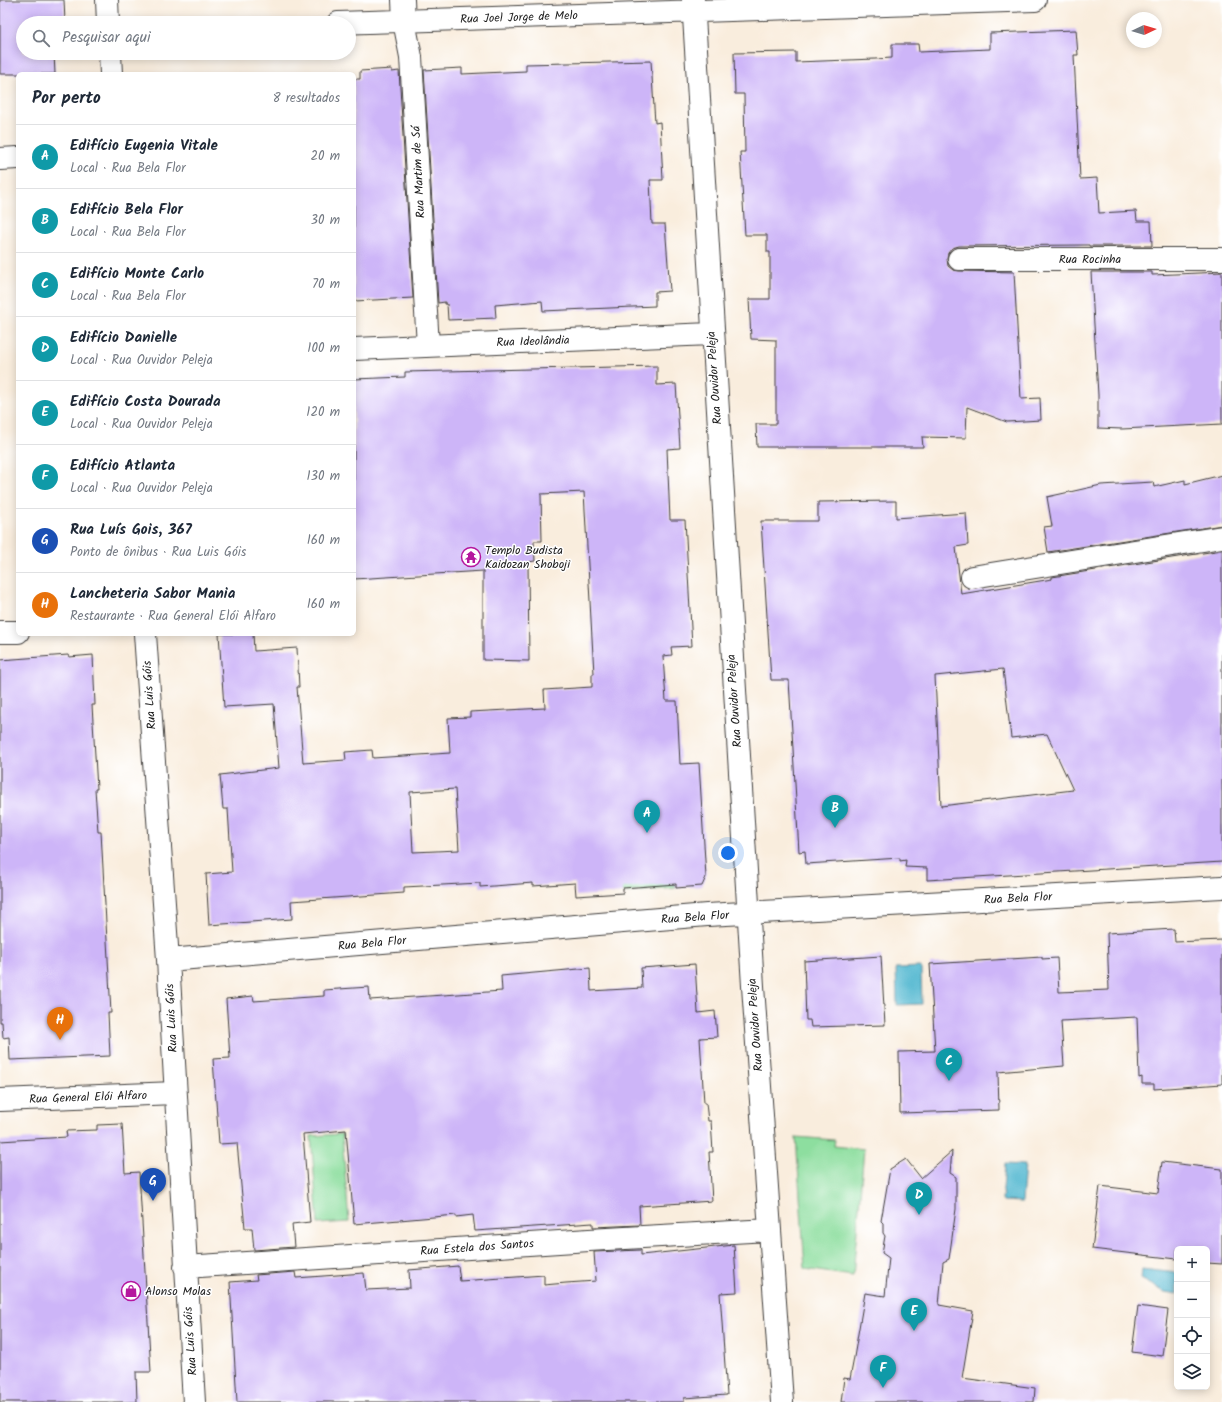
<!DOCTYPE html>
<html lang="pt">
<meta charset="utf-8">
<style>
:root{--surface:#fff;--page:#f2f2f3;--text:#1f2937;--muted:#747a83;--line:#e0e1e3;--accent:#0f766e}
body{margin:0;font-family:Kalam,sans-serif;background:var(--page);color:var(--text)}
.controls{position:absolute;right:12px;bottom:12px;display:grid;overflow:hidden;border-radius:6px;box-shadow:0 2px 10px #0003}
.controls button{width:36px;height:36px;display:grid;place-items:center;padding:0;border:0;border-bottom:1px solid var(--line);background:var(--surface);color:var(--text);font:20px sans-serif}
.compass{position:absolute;left:1126px;top:12px;width:36px;height:36px;border-radius:50%;background:var(--surface);box-shadow:0 2px 10px #0003;rotate:86deg}
.you{position:absolute;left:728px;top:853px;width:14px;height:14px;margin:-10px;border:3px solid #fff;border-radius:50%;background:#1a73e8;box-shadow:0 0 0 6px #1a73e833}
.badge{display:grid;place-items:center;width:26px;height:26px;border-radius:50%;background:var(--accent);color:#fff;font-size:13px;font-weight:700}
.pin{position:absolute;translate:-50% -33px;filter:drop-shadow(0 1px 2px #0008)}
.pin::after{content:'';position:absolute;top:21px;width:14px;height:12px;background:inherit;clip-path:polygon(0 0,100% 0,50% 100%)}
.list{margin:0;padding:0;list-style:none}
h2{display:flex;justify-content:space-between;align-items:center;height:52px;margin:0;padding:0 16px;font-size:17px}
h2 small{font-size:13px;font-weight:400;color:var(--muted)}
.list li{display:grid;grid-template-columns:26px 1fr auto;gap:12px;align-items:center;box-sizing:border-box;height:64px;padding:0 16px;border-top:1px solid var(--line)}
.list b{display:block;font-size:15px;white-space:nowrap}
.list p{margin:0;font-size:13px;white-space:nowrap;color:var(--muted)}
.list em{font-size:13px;font-style:normal;color:var(--muted)}
.icon{flex:none;width:22px;height:22px;fill:none;stroke:currentColor;stroke-width:2;stroke-linecap:round;stroke-linejoin:round}
.map{position:relative;flex:none;width:1222px;height:1402px;overflow:hidden}
.search{position:absolute;background:var(--surface);box-shadow:0 2px 10px #0003;left:16px;top:16px;width:340px;height:44px;display:flex;align-items:center;gap:10px;box-sizing:border-box;padding:0 14px;border-radius:22px;color:var(--muted);font-size:15px}
.panel{position:absolute;background:var(--surface);box-shadow:0 2px 10px #0003;left:16px;top:72px;width:340px;height:564px;border-radius:6px}
.map>svg:first-child{display:block}
.green{fill:#8dde9f;stroke:#547d5e}
.water{fill:#52b8d0;stroke:#376a76}
.building{fill:#cdb5f8;fill-rule:evenodd}
.lines{fill:none;stroke-linecap:round;stroke-linejoin:round}
.minor-casing{stroke:#3d3b39;stroke-width:24}
.minor{stroke:#fff;stroke-width:22}
.labels{text-anchor:middle;stroke-width:3;stroke-linejoin:round;paint-order:stroke}
.street-label{font-size:12px;fill:#1c1c1c;stroke:#fff}
.poi-label{font-size:12px;fill:#1c1c1c;stroke:#fff;text-anchor:start}
</style>
<div class="map">
<svg width="1222" height="1402" viewBox="0 0 1222 1402">
<rect width="100%" height="100%" fill="#fff"/>
<filter id="ink" filterUnits="userSpaceOnUse"><feTurbulence type="fractalNoise" baseFrequency=".025" numOctaves="2"/><feDisplacementMap in="SourceGraphic" scale="8" xChannelSelector="R" yChannelSelector="G"/><feConvolveMatrix kernelMatrix="1 2 1 2 8 2 1 2 1" color-interpolation-filters="sRGB"/></filter>
<filter id="wash" filterUnits="userSpaceOnUse"><feTurbulence type="fractalNoise" baseFrequency=".012" numOctaves="4" result="noise"/><feDisplacementMap in="SourceGraphic" scale="16" xChannelSelector="R" yChannelSelector="G"/><feGaussianBlur stdDeviation="0.9" result="paint"/><feColorMatrix in="noise" values="0 0 0 0 0 0 0 0 0 0 0 0 0 0 0 0 0 1.4 0 .05"/><feComposite in="paint" operator="in"/></filter>
<g filter="url(#wash)">
<rect width="100%" height="100%" fill="#f9eddd"/>
<path class="green" d="M675,868L676,888L623,893L622,883Z
M342,1134L349,1222L318,1224L311,1136Z
M796,1137L835,1140L834,1146L864,1149L853,1276L805,1269Z"/>
<path class="water" d="M921,967L922,1004L897,1005L896,968Z
M1005,1164L1025,1165L1022,1202L1002,1201Z
M1142,1269L1177,1273V1294L1165,1292L1141,1279Z"/>
<g id="blocks">
<path class="building" d="M0,0H64L65,22L23,23V53H54L55,74H0Z
M1076,30L1078,55H1074L1080,179L1097,178L1099,213L1136,211L1137,221H1151L1152,246H1089V245L959,246L952,248L948,253L947,259L948,266L953,270L959,271L1014,272L1021,399L1040,398L1041,420L1007,422L967,407L966,438L922,437L923,447H757L756,424H776V340L751,339L749,299H770V252H767V235H745L740,152H745L744,94H735L734,53L796,52V62L875,59L892,58V44H918L919,52L990,49V33Z
M651,61L655,123L660,122L663,180H650L652,224H665L670,291L655,292V306L543,311L542,301L495,305L496,318L448,320L447,304H445V302L438,303L424,70L462,68V74L526,71V64Z
M392,69V72L399,71L413,298L354,301V79H360V71Z
M1091,272H1152V275L1222,272V424L1122,429L1098,428V395Z
M657,366V385L676,384L680,448L667,449L670,520H685L692,646L671,647L672,655L663,656L666,701H677L680,764L699,763L706,877L702,886L676,888V884L623,888V893L576,896L575,883L533,886V883L480,887V883L404,887V893L291,901L292,919L209,925L206,874L232,872L228,809H223L220,775L279,768L274,704L224,707L219,634H253L254,651L297,648L299,687H297L303,763L346,760L345,752L372,750L373,758L450,753L448,718L470,717V712L545,708L544,690L592,687V674H594L584,492L541,494L542,541H534L535,561L528,562L529,661L483,660V571L354,579V379L405,377V372ZM455,789L459,850L413,852L410,792Z
M1222,475V525L1048,552L1044,527L1052,526L1047,497L1101,485L1153,482L1154,487L1185,480V484Z
M896,501V518L966,513L968,545L956,547L961,594L1052,579V577L1222,550V862L927,880V868L905,867L906,860L900,861V858L806,864L805,851L799,852L789,680H771L761,521H818V502ZM1003,669L1011,738L1047,734L1073,790L941,806L935,676Z
M68,655L69,657L93,655L95,705H92L97,789H95L98,832H101L111,1013H108L110,1056L10,1060L9,1037L3,1038L2,1022H0V660Z
M1174,929L1175,942L1222,940V1084L1154,1089V1084H1142V1077L1139,1078L1137,1017L1061,1021L1064,1066L998,1072L999,1110L900,1113L899,1052L935,1051L930,964L1042,957V959L1057,958L1059,992L1109,990L1107,933Z
M881,956L885,1025L811,1027L810,1020H806L804,961Z
M695,964L698,1013L715,1011L717,1037L700,1038L704,1103H706L708,1121H711L713,1152H709L712,1201L639,1206L640,1225L593,1227V1223L475,1231L473,1215L456,1217V1215L354,1224L346,1130L303,1134L310,1222L292,1224L294,1247L254,1250L252,1228H245L237,1143L219,1144L213,1059L230,1058L226,999L253,996L254,1001L324,996V990L369,987L370,1000L502,991L501,976L590,968L591,991L642,988L641,968Z
M122,1124L125,1173L139,1172L151,1372H136L137,1402H0V1141L67,1137L66,1131L97,1130V1125Z
M952,1151L950,1173L956,1177V1209L949,1259L943,1262L939,1305L973,1311L962,1378L1035,1388L1034,1402H841L844,1378L850,1379L853,1363L865,1293L885,1296L889,1258L882,1253L885,1236L883,1233V1223L881,1221L890,1169L906,1159L921,1178Z
M1162,1162L1222,1169V1264L1207,1263V1249H1177V1259L1092,1249L1100,1186L1158,1193Z
M734,1245L737,1292L720,1293L727,1395L684,1398V1402H237L230,1282L257,1280L256,1275L295,1272L296,1278L364,1273L366,1290L410,1288L409,1270L458,1266L460,1281L544,1275V1285L566,1283L596,1281L594,1252L641,1250V1255Z
M1138,1306L1168,1310L1162,1356L1132,1352Z"/>
</g>
</g>
<g filter="url(#ink)">
<use href="#blocks" fill-opacity="0" stroke="#3d3b39" stroke-width="1"/>
<g class="lines">
<g class="minor-casing">
<path id="minor" d="M107,0L108,23
M403,0L404,21L411,57L428,346
M693,0C719,468 748,935 782,1402
M338,23L1035,0
M110,53L111,74
M0,159L18,158
M959,259H1222
M354,349L711,334
M972,577L1222,537
M0,632H18
M145,634L168,960L194,1402
M168,960L707,915L1222,887
M0,1100L175,1093
M185,1267L589,1240L769,1230"/>
</g>
<use href="#minor" class="minor"/>
</g>
</g>
<defs>
<g id="temple-ring" transform="scale(1)"><circle r="9.5" fill="#fff" stroke="#b5179e" stroke-width="1.5"/><path d="M0-6L5-2H3V0L6.5 2.5H4V6H1.5V3h-3V6H-4V2.5H-6.5L-3 0V-2H-5Z" fill="#b5179e"/></g>
<g id="shop-ring" transform="scale(1)"><circle r="9.5" fill="#fff" stroke="#b5179e" stroke-width="1.5"/><path d="M-5-2.5h2.3a2.7 3.5 0 0 1 5.4 0H5L5.5 6h-11ZM-1.5-2.5h3a1.5 2.3 0 0 0-3 0Z" fill="#b5179e"/></g>
</defs>
<g fill-rule="evenodd">
<use href="#temple-ring" x="471" y="557"/>
<use href="#shop-ring" x="131" y="1291"/>
</g>
<g class="labels">
<g class="street-label">
<text transform="translate(519 17) rotate(-2)" y="4">Rua Joel Jorge de Melo</text>
<text transform="translate(418 172) rotate(-93)" y="4">Rua Martim de Sá</text>
<text x="1090" y="263">Rua Rocinha</text>
<text transform="translate(533 341) rotate(-2)" y="4">Rua Ideolândia</text>
<text transform="translate(714 378) rotate(-94)" y="4">Rua Ouvidor Peleja</text>
<text transform="translate(149 695) rotate(-94)" y="4">Rua Luis Góis</text>
<text transform="translate(734 701) rotate(-94)" y="4">Rua Ouvidor Peleja</text>
<text transform="translate(1018 898) rotate(-3)" y="4">Rua Bela Flor</text>
<text transform="translate(695 917) rotate(-4)" y="4">Rua Bela Flor</text>
<text transform="translate(372 943) rotate(-5)" y="4">Rua Bela Flor</text>
<text transform="translate(171 1018) rotate(-93)" y="4">Rua Luis Góis</text>
<text transform="translate(755 1025) rotate(-94)" y="4">Rua Ouvidor Peleja</text>
<text transform="translate(88 1097) rotate(-2)" y="4">Rua General Elói Alfaro</text>
<text transform="translate(477 1247) rotate(-4)" y="4">Rua Estela dos Santos</text>
<text transform="translate(190 1341) rotate(-94)" y="4">Rua Luis Góis</text>
</g>
<g class="poi-label">
<text x="485" y="554">Templo Budista<tspan x="485" dy="14">Kaidozan Shoboji</tspan></text>
<text x="145" y="1295">Alonso Molas</text>
</g>
</g>
</svg>
<div class="controls">
<button>+</button>
<button>−</button>
<button><svg class="icon" aria-label="locate" viewBox="0 0 24 24"><circle cx="12" cy="12" r="6"/><path d="M12 2v4M12 18v4M2 12h4M18 12h4"/></svg></button>
<button><svg class="icon" aria-label="layers" viewBox="0 0 24 24"><path d="M12 4l9 5-9 5-9-5zM3 14l9 5 9-5"/></svg></button>
</div>
<svg class="compass" viewBox="-18 -18 36 36"><path d="M0-13l5 13h-10z" fill="#e53935"/><path d="M0 13l5-13h-10z" fill="#747a83"/></svg>
<div class="you"></div>
<div class="pin badge" style="left:647px;top:833px;background:#0f9aa8">A</div>
<div class="pin badge" style="left:835px;top:828px;background:#0f9aa8">B</div>
<div class="pin badge" style="left:949px;top:1081px;background:#0f9aa8">C</div>
<div class="pin badge" style="left:919px;top:1215px;background:#0f9aa8">D</div>
<div class="pin badge" style="left:914px;top:1331px;background:#0f9aa8">E</div>
<div class="pin badge" style="left:883px;top:1388px;background:#0f9aa8">F</div>
<div class="pin badge" style="left:153px;top:1201px;background:#1a4fb4">G</div>
<div class="pin badge" style="left:60px;top:1040px;background:#e8710a">H</div>
<div class="search"><svg class="icon" aria-label="search" viewBox="0 0 24 24"><circle cx="10" cy="10" r="6"/><path d="M15 15l6 6"/></svg>Pesquisar aqui</div>
<section class="panel">
<h2>Por perto<small>8 resultados</small></h2>
<ul class="list">
<li><span class="badge" style="background:#0f9aa8">A</span><div><b>Edifício Eugenia Vitale</b><p>Local · Rua Bela Flor</p></div><em>20 m</em></li>
<li><span class="badge" style="background:#0f9aa8">B</span><div><b>Edifício Bela Flor</b><p>Local · Rua Bela Flor</p></div><em>30 m</em></li>
<li><span class="badge" style="background:#0f9aa8">C</span><div><b>Edifício Monte Carlo</b><p>Local · Rua Bela Flor</p></div><em>70 m</em></li>
<li><span class="badge" style="background:#0f9aa8">D</span><div><b>Edifício Danielle</b><p>Local · Rua Ouvidor Peleja</p></div><em>100 m</em></li>
<li><span class="badge" style="background:#0f9aa8">E</span><div><b>Edifício Costa Dourada</b><p>Local · Rua Ouvidor Peleja</p></div><em>120 m</em></li>
<li><span class="badge" style="background:#0f9aa8">F</span><div><b>Edifício Atlanta</b><p>Local · Rua Ouvidor Peleja</p></div><em>130 m</em></li>
<li><span class="badge" style="background:#1a4fb4">G</span><div><b>Rua Luís Gois, 367</b><p>Ponto de ônibus · Rua Luis Góis</p></div><em>160 m</em></li>
<li><span class="badge" style="background:#e8710a">H</span><div><b>Lancheteria Sabor Mania</b><p>Restaurante · Rua General Elói Alfaro</p></div><em>160 m</em></li>
</ul>
</section>
</div>
